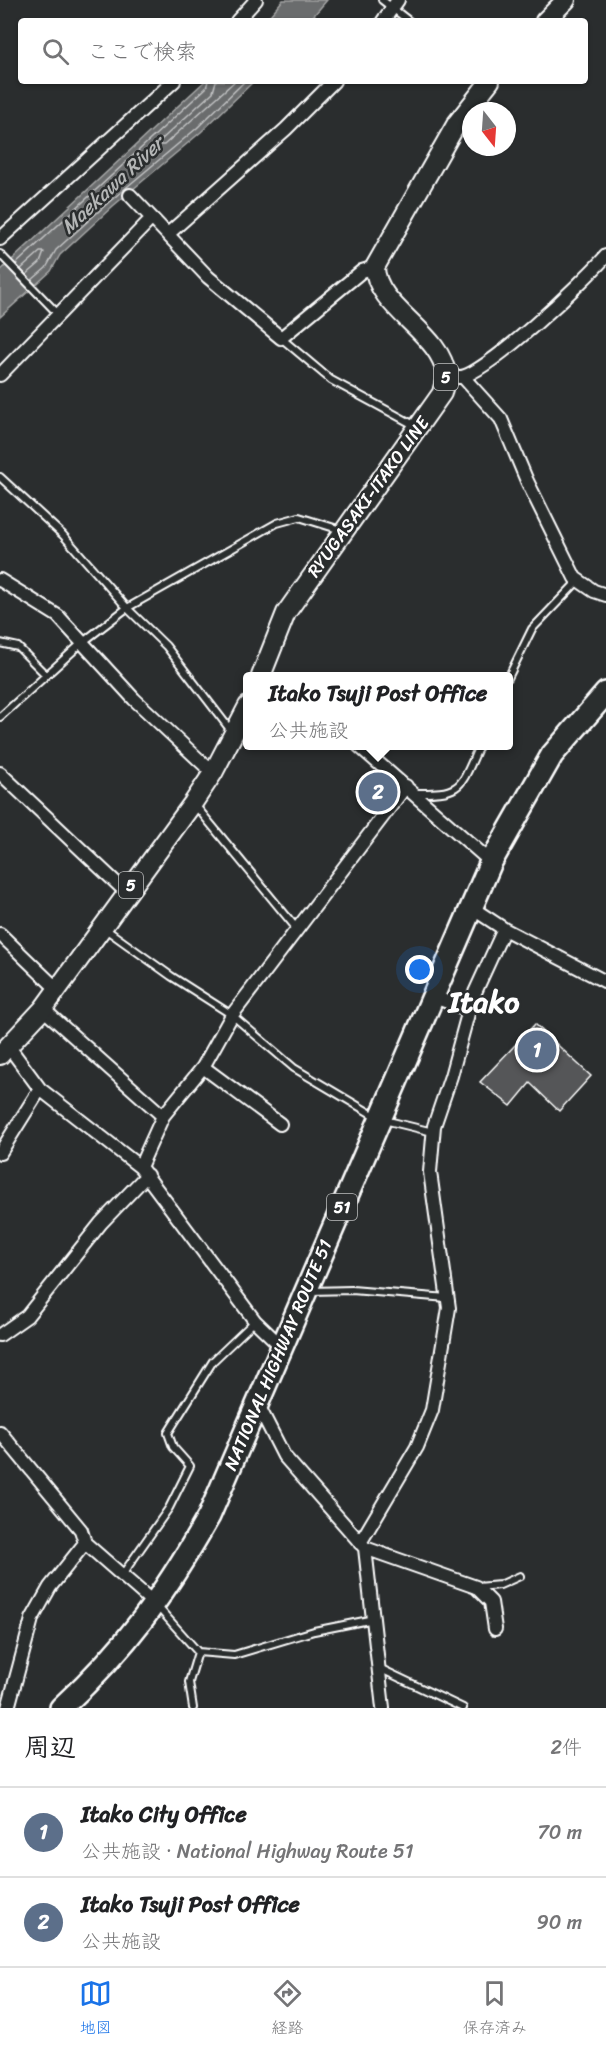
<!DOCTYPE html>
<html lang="ja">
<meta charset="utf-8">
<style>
:root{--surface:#fff;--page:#f6f6f6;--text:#202124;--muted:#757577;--line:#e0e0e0;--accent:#1a73e8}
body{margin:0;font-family:Sriracha,"Klee One",sans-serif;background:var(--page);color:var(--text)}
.compass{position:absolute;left:462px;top:102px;width:54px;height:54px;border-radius:50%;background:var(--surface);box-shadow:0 2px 4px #0004;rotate:163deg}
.you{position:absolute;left:420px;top:970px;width:21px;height:21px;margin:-15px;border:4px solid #fff;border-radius:50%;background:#1a73e8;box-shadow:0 0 0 9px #1a73e833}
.badge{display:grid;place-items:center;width:39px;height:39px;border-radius:50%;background:var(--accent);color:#fff;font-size:20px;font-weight:700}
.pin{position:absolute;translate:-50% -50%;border:3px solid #fff;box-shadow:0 2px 6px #0006}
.popup{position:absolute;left:243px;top:672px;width:270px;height:78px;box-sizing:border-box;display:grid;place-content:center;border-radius:6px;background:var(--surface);filter:drop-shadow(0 2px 4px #0005);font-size:20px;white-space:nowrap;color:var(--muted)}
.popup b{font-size:22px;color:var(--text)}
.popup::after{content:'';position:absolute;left:50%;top:100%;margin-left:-12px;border:12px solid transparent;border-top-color:var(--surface)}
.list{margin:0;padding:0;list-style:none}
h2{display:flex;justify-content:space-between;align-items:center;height:78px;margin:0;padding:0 24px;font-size:26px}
h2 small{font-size:20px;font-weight:400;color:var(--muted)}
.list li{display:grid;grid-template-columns:39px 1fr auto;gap:18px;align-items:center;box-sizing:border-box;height:90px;padding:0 24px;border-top:2px solid var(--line)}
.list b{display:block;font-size:22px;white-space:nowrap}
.list p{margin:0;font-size:20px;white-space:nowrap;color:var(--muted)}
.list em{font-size:20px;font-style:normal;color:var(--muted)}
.icon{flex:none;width:33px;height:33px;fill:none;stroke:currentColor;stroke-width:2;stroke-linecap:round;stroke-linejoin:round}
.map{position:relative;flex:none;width:606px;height:1708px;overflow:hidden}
.search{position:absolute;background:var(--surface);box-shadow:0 2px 4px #0004;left:18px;right:18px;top:18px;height:66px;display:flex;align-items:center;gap:15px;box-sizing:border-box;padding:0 21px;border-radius:6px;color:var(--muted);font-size:22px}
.sheet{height:258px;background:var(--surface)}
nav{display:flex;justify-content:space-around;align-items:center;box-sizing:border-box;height:84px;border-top:2px solid var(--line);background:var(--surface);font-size:16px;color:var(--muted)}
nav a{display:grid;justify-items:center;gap:3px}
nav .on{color:var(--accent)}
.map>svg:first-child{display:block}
.water{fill:#6a6c6d;stroke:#a6a7a7;stroke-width:1.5}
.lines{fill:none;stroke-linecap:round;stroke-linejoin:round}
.shore{stroke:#c3c4c5;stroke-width:1.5}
.building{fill:#555758;stroke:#fff;stroke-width:1.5}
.lane-casing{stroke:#fff;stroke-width:10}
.street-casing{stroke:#fff;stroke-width:16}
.primary-casing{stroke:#fff;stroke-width:22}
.highway-casing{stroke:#fff;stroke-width:26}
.lane{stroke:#2a2d2e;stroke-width:6}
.street{stroke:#2a2d2e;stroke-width:12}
.primary{stroke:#2a2d2e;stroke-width:18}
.highway{stroke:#2a2d2e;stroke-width:21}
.labels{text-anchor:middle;stroke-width:5;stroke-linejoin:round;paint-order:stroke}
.shield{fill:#2a2d2e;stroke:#bfc0c0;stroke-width:1.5}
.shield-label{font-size:16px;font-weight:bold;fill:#fff}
.street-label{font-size:18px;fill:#fff;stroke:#2a2d2e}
.water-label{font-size:20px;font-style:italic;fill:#b4b6b6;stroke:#2a2d2e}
.town-label{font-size:30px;font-weight:bold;fill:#fff;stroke:#2a2d2e}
</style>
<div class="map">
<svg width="606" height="1708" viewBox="0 0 606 1708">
<rect width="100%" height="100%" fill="#2a2d2e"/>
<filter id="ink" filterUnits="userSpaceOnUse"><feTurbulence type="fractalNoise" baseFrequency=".0167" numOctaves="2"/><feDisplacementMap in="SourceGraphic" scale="12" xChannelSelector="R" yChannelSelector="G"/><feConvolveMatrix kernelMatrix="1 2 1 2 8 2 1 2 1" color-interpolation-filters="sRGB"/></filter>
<g filter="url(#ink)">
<path class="water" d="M283,0H327L309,21H265Z
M205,81H254L201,132L113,206L60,255L51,271L0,317V271Z"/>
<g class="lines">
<path class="shore" d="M216,81L213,92L160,141V145H164L235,81
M16,264L206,88L208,81
M21,269L40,252H44L40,263L26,275
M32,280L46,268L56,250L109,202L197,128L245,81"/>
</g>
<path class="building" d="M535,1024L591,1076L559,1111L530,1083L511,1106L480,1082Z"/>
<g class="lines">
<g class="lane-casing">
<path id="lane" d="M382,0L409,21
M0,254L58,314
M281,338L331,380L416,426
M0,477L63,535L129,610L166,646L232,732
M0,643L18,647L46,675
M508,678L532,629L578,581
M0,717L83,642L127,608L277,523L299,517L341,530
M414,793C463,794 460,788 479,746
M195,805L297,929
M104,928L171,976L232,1015L294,1068L380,1119L433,1132
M311,1291L352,1290L447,1298
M122,1575L169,1508L190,1466L173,1447L168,1433L213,1361L255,1321
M478,1587L500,1585L520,1576
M156,1605L198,1652L234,1655L314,1631L374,1619
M379,1668L463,1708
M193,1708L189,1682L198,1652"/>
</g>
<g class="street-casing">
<path id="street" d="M237,21L256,0
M383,21L398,0
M130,195L208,277L281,338L362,271L375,267
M168,234L286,129L334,81
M0,239L174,81
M0,375L152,218
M458,377C481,380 588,277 606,256
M464,378L501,419L527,481L575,578L594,591L606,595
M0,580L58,616L134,699L213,773
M359,746L491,862
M0,773L126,892
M472,908L504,929L606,982
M0,934L57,989
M434,997L469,1010
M43,1009L163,1116
M9,1047L40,1089L140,1167L255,1321L282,1347
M203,1067L280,1124
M0,1153L40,1089
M140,1167L163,1116L203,1067L232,1015L406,786
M0,1335L27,1316L101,1223L147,1175
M258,1405L284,1456L365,1548L383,1708
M0,1432L81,1530L85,1543L156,1605
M360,1543L417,1447L432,1410L449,1308L430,1172L434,1126L451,1076L472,999L504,929
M365,1548L476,1587L491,1602L495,1629
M8,1708L32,1619L50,1587L85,1543"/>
</g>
<g class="primary-casing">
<path id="primary" d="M545,21L566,0
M261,676L286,613L442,393C443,387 446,380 446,375C443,334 375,307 375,267L457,123L490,81
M0,1055L43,1009L193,803L213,773L248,706"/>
</g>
<g class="highway-casing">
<path id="highway" d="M61,1708C128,1646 164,1595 209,1516L491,862L552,755L606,693"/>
</g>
<use href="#lane" class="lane"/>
<use href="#street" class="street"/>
<use href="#primary" class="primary"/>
<use href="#highway" class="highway"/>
</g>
</g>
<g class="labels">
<g class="shield">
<rect x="434" y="364" width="24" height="26" rx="4.5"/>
<rect x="119" y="872" width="24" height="26" rx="4.5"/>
<rect x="327" y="1194" width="30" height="26" rx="4.5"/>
</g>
<g class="shield-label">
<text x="446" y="383">5</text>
<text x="131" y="891">5</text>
<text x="342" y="1213">51</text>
</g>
<g class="street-label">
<text transform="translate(368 497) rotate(-54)" y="6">RYUGASAKI-ITAKO LINE</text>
<text transform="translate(278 1355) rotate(-67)" y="6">NATIONAL HIGHWAY ROUTE 51</text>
</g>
<g class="water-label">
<text transform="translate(112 185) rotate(-43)" y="7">Maekawa River</text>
</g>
<g class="town-label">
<text x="484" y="1012">Itako</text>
</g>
</g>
</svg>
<svg class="compass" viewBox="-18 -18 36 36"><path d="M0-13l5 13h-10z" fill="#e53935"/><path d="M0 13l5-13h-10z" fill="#757577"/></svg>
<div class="you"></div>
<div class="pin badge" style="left:537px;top:1050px;background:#5c6f8a">1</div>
<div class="pin badge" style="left:378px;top:792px;background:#5c6f8a">2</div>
<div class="popup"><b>Itako Tsuji Post Office</b>公共施設</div>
<div class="search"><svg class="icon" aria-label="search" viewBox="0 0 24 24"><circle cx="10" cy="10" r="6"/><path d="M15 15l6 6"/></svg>ここで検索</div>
</div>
<section class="sheet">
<h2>周辺<small>2件</small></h2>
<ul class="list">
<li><span class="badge" style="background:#5c6f8a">1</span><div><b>Itako City Office</b><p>公共施設 · National Highway Route 51</p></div><em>70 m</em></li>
<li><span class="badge" style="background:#5c6f8a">2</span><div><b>Itako Tsuji Post Office</b><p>公共施設</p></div><em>90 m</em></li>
</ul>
</section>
<nav>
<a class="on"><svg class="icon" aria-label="map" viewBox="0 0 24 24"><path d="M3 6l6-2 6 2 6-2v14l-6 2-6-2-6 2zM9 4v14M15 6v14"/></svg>地図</a>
<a><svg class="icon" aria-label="directions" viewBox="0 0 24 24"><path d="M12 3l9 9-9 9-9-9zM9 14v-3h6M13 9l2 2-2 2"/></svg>経路</a>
<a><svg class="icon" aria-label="saved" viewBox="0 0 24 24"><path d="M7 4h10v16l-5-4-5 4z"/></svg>保存済み</a>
</nav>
